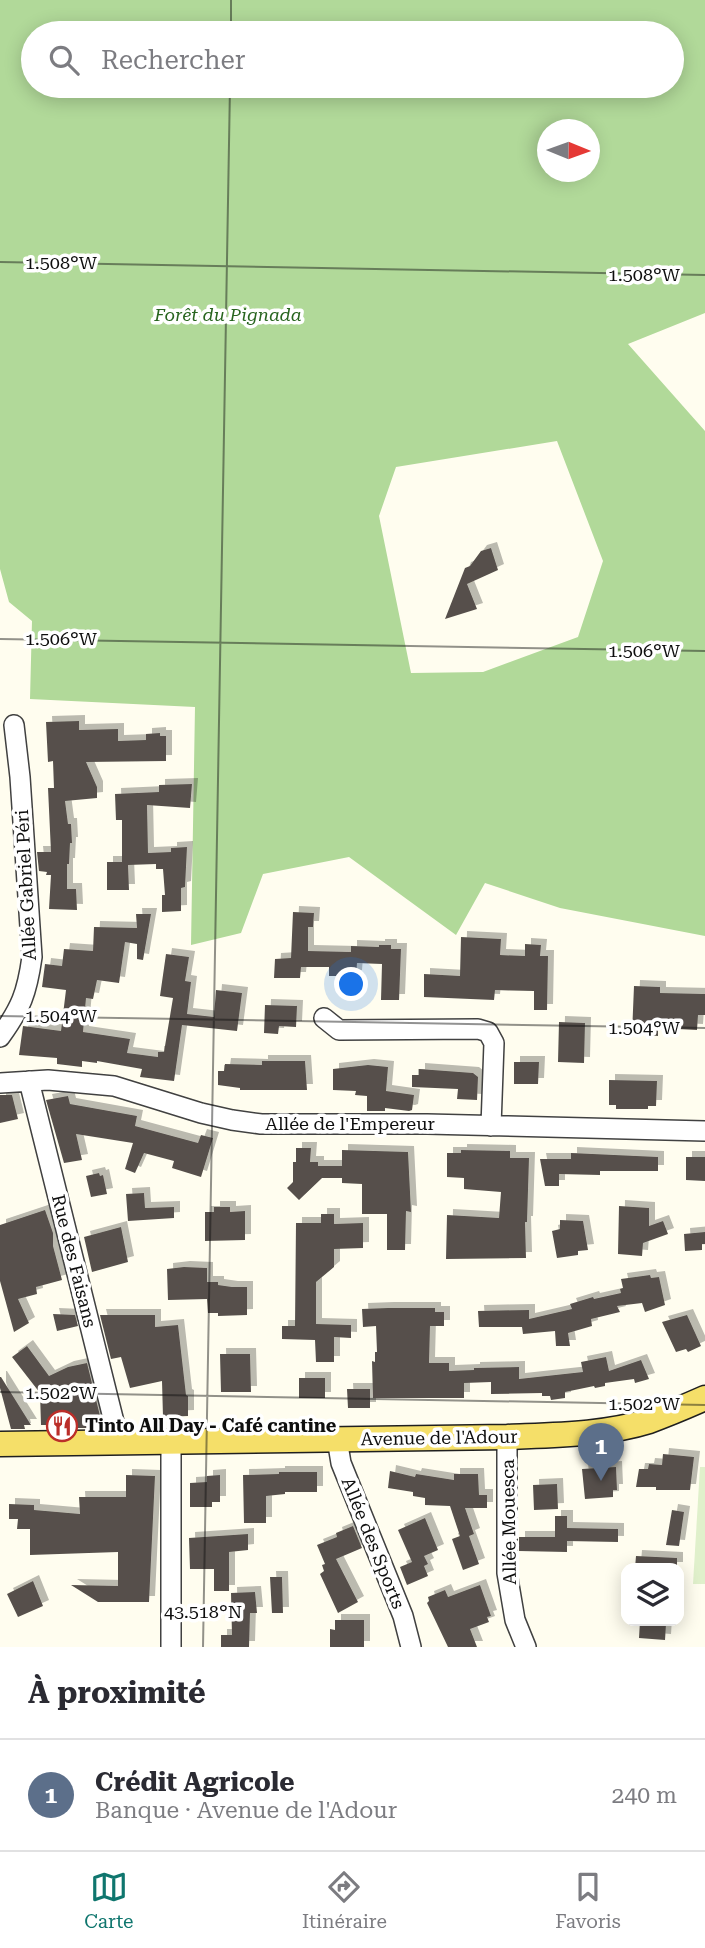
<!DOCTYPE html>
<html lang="fr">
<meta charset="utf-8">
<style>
:root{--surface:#fff;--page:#f7f7f7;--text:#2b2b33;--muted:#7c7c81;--line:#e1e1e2;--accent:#0f766e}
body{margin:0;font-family:"Roboto Serif",serif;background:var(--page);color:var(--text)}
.controls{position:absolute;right:21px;bottom:21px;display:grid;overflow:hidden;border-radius:14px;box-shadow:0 4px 18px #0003}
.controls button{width:63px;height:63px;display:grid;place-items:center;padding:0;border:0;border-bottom:2px solid var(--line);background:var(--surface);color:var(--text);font:35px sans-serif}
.compass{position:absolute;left:537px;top:119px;width:63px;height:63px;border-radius:50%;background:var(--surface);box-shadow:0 4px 18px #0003;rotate:91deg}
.you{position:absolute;left:352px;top:985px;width:24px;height:24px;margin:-18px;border:5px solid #fff;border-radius:50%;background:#1a73e8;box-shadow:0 0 0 10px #1a73e833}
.badge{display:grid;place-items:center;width:46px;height:46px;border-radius:50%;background:var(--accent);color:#fff;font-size:23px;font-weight:700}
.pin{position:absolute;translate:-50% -58px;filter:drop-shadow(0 2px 4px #0008)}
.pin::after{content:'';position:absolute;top:37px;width:24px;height:21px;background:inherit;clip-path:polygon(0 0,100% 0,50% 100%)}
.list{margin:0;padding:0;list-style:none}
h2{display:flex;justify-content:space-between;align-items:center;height:91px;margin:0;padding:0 28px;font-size:30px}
h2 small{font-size:23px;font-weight:400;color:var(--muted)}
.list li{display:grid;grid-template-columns:46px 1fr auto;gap:21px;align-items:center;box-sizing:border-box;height:112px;padding:0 28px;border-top:2px solid var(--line)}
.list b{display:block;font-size:26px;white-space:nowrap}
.list p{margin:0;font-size:23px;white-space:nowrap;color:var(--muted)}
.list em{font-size:23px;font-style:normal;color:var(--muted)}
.icon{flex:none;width:38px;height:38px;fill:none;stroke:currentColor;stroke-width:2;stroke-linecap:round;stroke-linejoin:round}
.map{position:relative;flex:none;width:705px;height:1647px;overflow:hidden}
.search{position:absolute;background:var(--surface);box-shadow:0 4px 18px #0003;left:21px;right:21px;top:21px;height:77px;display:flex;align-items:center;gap:18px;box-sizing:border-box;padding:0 24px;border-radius:38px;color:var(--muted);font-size:26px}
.sheet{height:203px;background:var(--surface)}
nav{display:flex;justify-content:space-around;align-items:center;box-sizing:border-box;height:98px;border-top:2px solid var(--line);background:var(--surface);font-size:19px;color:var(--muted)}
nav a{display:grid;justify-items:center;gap:4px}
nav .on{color:var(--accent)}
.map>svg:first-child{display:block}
.forest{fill:#b1d999;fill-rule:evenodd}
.pitch{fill:#e0f0cb}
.building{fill:#56504b;filter:url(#shadow)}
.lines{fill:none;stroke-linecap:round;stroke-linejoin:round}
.minor-casing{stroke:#414141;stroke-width:22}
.major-casing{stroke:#1f1f1f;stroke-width:27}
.minor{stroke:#fff;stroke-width:19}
.major{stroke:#f5df69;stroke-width:24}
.ticks{fill:none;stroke:#0e0e0e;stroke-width:2;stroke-opacity:0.45}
.labels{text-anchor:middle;stroke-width:7;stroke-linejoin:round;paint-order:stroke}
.park-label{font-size:18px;font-style:italic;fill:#28651f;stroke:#fff}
.street-label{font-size:18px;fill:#0e0e0e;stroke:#fff}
.poi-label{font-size:18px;font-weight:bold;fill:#0e0e0e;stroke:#fff;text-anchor:start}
.ticks-label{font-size:18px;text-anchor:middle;fill:#0e0e0e;stroke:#fff;stroke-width:7;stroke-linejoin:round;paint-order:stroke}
</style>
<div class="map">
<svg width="705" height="1647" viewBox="0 0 705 1647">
<defs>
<filter id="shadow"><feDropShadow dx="6" dy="-6" stdDeviation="0" flood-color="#0004"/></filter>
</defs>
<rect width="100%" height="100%" fill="#fffdef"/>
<path class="forest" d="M0,0H705V313L628,344L705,431V936L560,908L485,883L456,935L349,857L263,874L241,933L191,945L195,707L30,699L32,621L9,602L0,569ZM33,33H672V86H33ZM548,130H590V172H548ZM557,441L603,561L578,637L483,672L411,673L379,516L396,467Z"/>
<path class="pitch" d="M700,1467H705V1584H693Z"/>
<path class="building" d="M491,548L498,570L467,584L477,609L445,619L465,568L470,566L481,551Z
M79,721V730L118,729V741L146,740V734L160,733V736H166V761L86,762L97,787V798L65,801L68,824H71L72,843H70L69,864H67V889H76L77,910L49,909L51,875H46L47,872L39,871L37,852H51L48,788H54L53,761L48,762L46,722Z
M192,784L190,808L147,805L148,853L171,852V848L187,847L185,887L181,888V911L162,912V895H165L163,869H156V864L128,865L129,890H107V862H122V820H116L115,794L159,792V785Z
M293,912L314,913L313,927H308V951L351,952V946L379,947V945H391V949H401L399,1000H381L382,964L357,963L356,976H329V967H301L300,978H274L275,959L291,958Z
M136,914H151L143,960L137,959V944L125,942L119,983L97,980L93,999L86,998L83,1032L130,1039L127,1053L158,1057V1052H164L173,998L160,996L166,954L189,957L185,981L191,982L187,1014L214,1017L216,990L242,993L237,1031L182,1025L174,1081L140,1077L142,1069L97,1061V1063L82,1061V1067L57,1064V1058L19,1055L23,1026L61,1031L66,990L42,987L45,964L62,966L64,949L93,951L94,927L137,928Z
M461,937L501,939L500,955L525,956V944L541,945L540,956H548L547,1010H534V991L495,990L494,1000L424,997V974L460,976Z
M634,986L660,987V993L705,994V1015H698L697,1030L658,1028V1036L632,1034Z
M265,1005L297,1006L296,1027L279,1026L278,1034L264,1033Z
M559,1022L585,1023L584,1063L558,1062Z
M262,1061H305L307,1090H240V1088L218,1085V1071H224L225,1064L262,1065Z
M514,1062H539L538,1084H514Z
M368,1065L388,1067L386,1091L414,1095L412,1110L409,1111L385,1108V1111H367V1096L355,1095L356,1091L333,1090V1069Z
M419,1069L473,1073L478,1077L477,1100L457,1099L458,1089L412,1087V1075H419Z
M609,1080L657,1081L656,1106H648V1109H616V1105H609Z
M0,1095H12L18,1119L0,1123Z
M68,1096L70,1104L137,1116L135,1126L198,1143L201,1135L213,1138L201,1177L172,1168L174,1161L144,1153L135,1173L125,1169L133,1143L76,1134L82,1160L64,1163L46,1100Z
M296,1148H311L310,1162H318V1166H342V1150L408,1152L411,1212L406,1211L405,1250H387V1214H362V1184L342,1183V1178H322L299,1200L287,1188L293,1182V1162H296Z
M461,1150L510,1151V1158H529L527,1222H525L526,1258L446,1259L447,1215L499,1218L501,1192L464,1189V1178L447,1177V1153H461Z
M571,1153L658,1157V1171H600V1175L559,1174V1186H545L540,1159H571Z
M686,1157H705V1181L686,1180Z
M99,1173L100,1176L103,1175L107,1194L91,1197L86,1176Z
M144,1193L145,1208L174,1207V1218L128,1221L126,1194Z
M619,1206L649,1208V1226L663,1221L668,1234L643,1243L642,1256L618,1254Z
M214,1207H230V1212L245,1211V1240L205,1241V1212H214Z
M45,1210L53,1233V1246L62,1280L36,1287L37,1294L18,1299L29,1323L14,1332L0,1281V1225Z
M321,1214H334V1224L363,1223V1248L334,1249V1267L316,1282V1324L351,1325V1338L334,1337V1362H316L315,1340L282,1339V1326H295L296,1223H321Z
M560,1220L583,1221L588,1250L578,1251V1255L557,1258L552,1231L560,1229Z
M121,1227L128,1262L92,1272L84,1237Z
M705,1232V1244H702V1250L685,1251L684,1234Z
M184,1267L207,1268V1282H218V1285L232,1287H247V1315L218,1316V1313H208L207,1299L168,1300L167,1269Z
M650,1275L651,1278L659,1277L665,1305L645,1312L642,1303L617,1306L620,1312L591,1319L592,1326L568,1333L570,1346H556L555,1331L523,1334L522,1327H479L478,1311L529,1310V1319L572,1309L570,1304L593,1297L594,1299L621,1293L620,1289L623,1288L621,1279Z
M388,1308H435V1312H444V1326H430L429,1363H449V1371L474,1370V1368L519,1367V1379L583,1372L581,1362L606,1357L609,1371L641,1360L649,1379L635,1383L634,1379L605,1383V1386L595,1388L594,1386L565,1392V1398L551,1400L550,1396H542V1393L491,1394V1382L464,1383V1398H373L372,1361L375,1362V1352H377L376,1326L363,1327L362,1309Z
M53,1314L75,1315L78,1326L57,1331Z
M100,1315H155V1327L178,1325L186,1395L188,1396V1416L163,1417L162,1381L130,1388L121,1357L111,1359Z
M687,1315L701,1346L688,1352L686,1349L676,1352L662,1322Z
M27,1346L49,1376L68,1367L87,1363L103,1428H52L51,1425H41L40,1393L12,1357Z
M220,1354H250L251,1392H221Z
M0,1377H1L31,1425H24L25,1429H11L0,1388Z
M299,1378H325V1398H299Z
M347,1389H370V1408H348Z
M663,1454L694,1457L690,1490H656V1487H636L639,1469H648L649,1464L662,1465Z
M616,1467L617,1490H613V1497L585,1499L582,1469Z
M390,1471L415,1477L416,1474L454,1480V1474H478L479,1495H487V1508H465L474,1534L469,1536L479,1564L463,1570L452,1539L460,1536L450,1506L425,1505V1498L413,1496V1492L388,1488Z
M279,1472H317V1492H285V1494L266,1496V1523H244L243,1475L279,1474Z
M126,1475L155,1476L149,1602H98L71,1585L118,1586V1552L30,1555V1529H17L18,1519H9V1504L34,1505V1510L80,1514L79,1497H126Z
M220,1475V1502H212V1507H190V1483L207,1482V1476Z
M557,1484L558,1509L534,1510L533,1485Z
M672,1510L684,1512L679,1546L666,1545Z
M555,1516H567V1528L618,1529V1542L567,1541V1552L519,1551V1537H555Z
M425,1518L438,1550L424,1556L428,1564L424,1566L428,1576L407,1585L400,1567L412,1562L398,1530Z
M353,1526L362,1548L336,1559L358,1602L338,1613L320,1574L324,1571L322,1565L325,1564L317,1545L337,1537L336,1533Z
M248,1534V1550L229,1552V1591H214V1569H190L189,1538Z
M636,1556L677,1558V1568H635Z
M270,1577H282L283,1613H272Z
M33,1581L43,1606L18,1617L7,1594Z
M480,1585L491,1616L487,1617L489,1622L470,1629L477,1647H448L427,1603L429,1601L428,1597L445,1590L448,1597Z
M255,1592L257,1613H250L249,1647H221V1635H232L231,1593Z
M335,1620H364V1647H330V1629L335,1630Z
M640,1621H656V1624H666L665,1640L639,1638Z"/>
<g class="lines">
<g class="minor-casing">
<path id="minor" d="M324,1018L339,1030L478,1029L488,1032L494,1043L491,1126
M0,1037C21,1008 27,993 32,957L20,777L14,725
M29,1081L119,1442
M0,1083L48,1080L114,1086L201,1113L232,1120L261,1124H427L705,1131
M507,1437V1573L515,1620L526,1647
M337,1439L341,1463L403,1616L411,1647
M171,1442V1647"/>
</g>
<g class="major-casing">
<path id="major" d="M0,1444L507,1437C554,1435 604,1435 649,1421C668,1414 687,1406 705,1398"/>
</g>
<use href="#minor" class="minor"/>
<use href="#major" class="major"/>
</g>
<path class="ticks" d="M231,33V0M0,262L705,275M0,639L705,651M0,1016L705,1028M0,1392L705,1405M203,1647L230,86"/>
<defs>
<g id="restaurant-ring" transform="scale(1.575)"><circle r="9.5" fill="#fff" stroke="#bb2e29" stroke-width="1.5"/><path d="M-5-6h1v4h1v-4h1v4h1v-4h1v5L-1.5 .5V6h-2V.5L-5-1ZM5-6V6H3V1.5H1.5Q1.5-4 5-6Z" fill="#bb2e29"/></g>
</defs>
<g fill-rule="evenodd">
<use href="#restaurant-ring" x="62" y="1426"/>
</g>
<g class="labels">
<g class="park-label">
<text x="228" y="321">Forêt du Pignada</text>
</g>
<g class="street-label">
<text transform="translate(26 885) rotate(-93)" y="6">Allée Gabriel Péri</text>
<text x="350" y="1130">Allée de l'Empereur</text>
<text transform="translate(74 1261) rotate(76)" y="6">Rue des Faisans</text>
<text transform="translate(439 1438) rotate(-1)" y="6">Avenue de l'Adour</text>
<text transform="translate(509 1522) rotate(-91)" y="6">Allée Mouesca</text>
<text transform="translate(373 1543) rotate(68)" y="6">Allée des Sports</text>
</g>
<g class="poi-label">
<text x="85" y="1432">Tinto All Day - Café cantine</text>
</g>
</g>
<g class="ticks-label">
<text x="61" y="269">1.508°W</text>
<text x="644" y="281">1.508°W</text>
<text x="61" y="645">1.506°W</text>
<text x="644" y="657">1.506°W</text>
<text x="61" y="1022">1.504°W</text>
<text x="644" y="1034">1.504°W</text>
<text x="61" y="1399">1.502°W</text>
<text x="644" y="1410">1.502°W</text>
<text x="203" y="1618">43.518°N</text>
</g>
</svg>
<div class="controls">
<button><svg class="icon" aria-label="layers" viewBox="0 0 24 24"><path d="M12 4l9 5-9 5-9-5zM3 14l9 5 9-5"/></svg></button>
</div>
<svg class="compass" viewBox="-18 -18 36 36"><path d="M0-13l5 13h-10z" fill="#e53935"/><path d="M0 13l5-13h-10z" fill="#7c7c81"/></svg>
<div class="you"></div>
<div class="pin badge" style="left:601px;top:1481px;background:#5c6f8a">1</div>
<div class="search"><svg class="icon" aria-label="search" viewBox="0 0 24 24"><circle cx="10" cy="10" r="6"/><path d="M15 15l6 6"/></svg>Rechercher</div>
</div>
<section class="sheet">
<h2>À proximité<small></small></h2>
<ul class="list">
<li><span class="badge" style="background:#5c6f8a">1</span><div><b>Crédit Agricole</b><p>Banque · Avenue de l'Adour</p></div><em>240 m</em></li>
</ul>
</section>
<nav>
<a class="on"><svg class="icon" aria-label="map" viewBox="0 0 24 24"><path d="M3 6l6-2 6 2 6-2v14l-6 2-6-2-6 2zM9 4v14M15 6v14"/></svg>Carte</a>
<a><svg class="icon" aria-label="directions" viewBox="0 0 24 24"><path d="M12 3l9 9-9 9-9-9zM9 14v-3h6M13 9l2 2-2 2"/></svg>Itinéraire</a>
<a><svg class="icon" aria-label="saved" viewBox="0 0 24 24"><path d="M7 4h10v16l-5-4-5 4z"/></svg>Favoris</a>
</nav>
